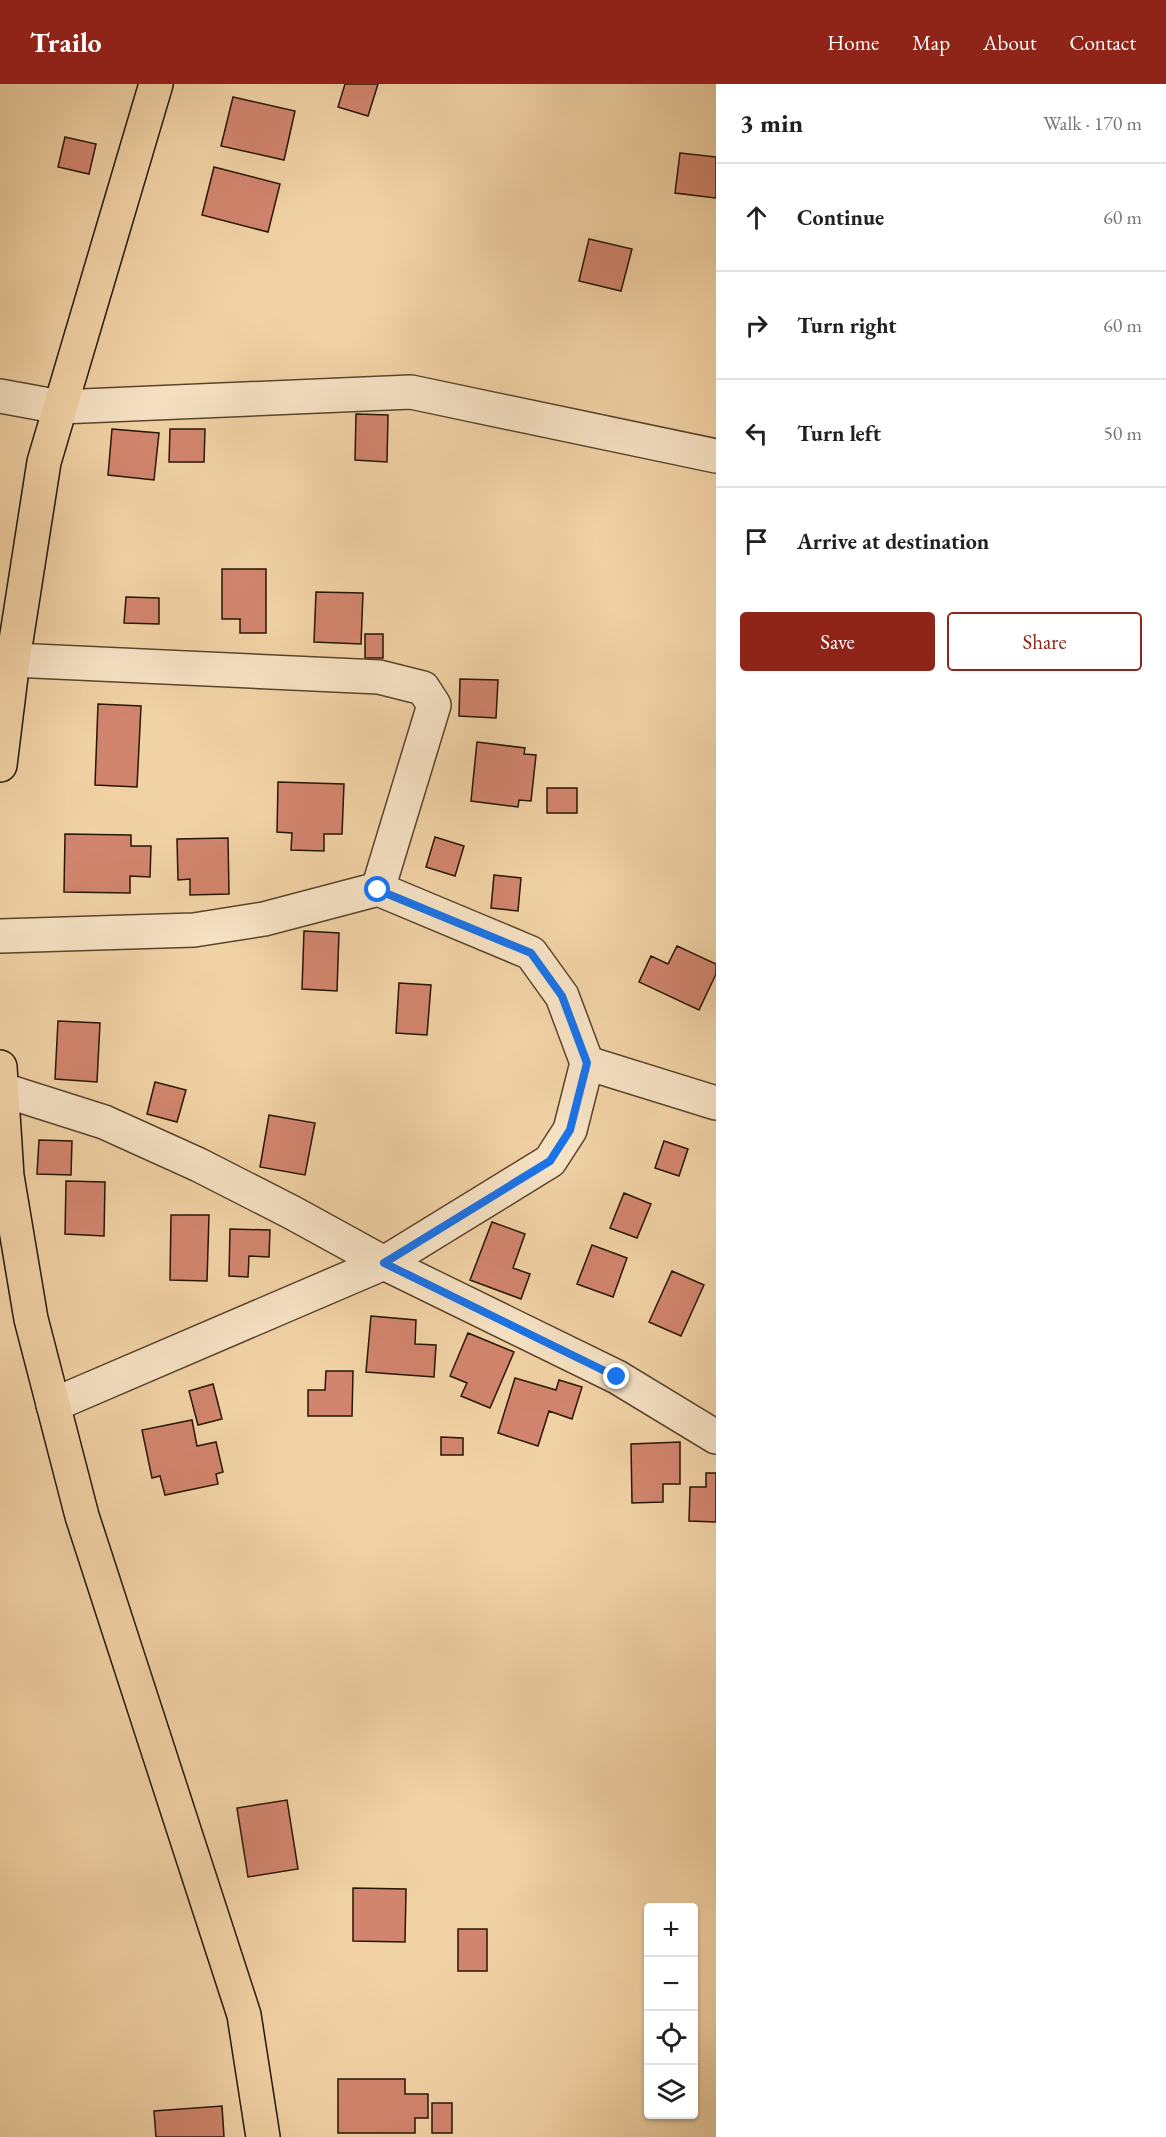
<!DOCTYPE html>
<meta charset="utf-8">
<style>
:root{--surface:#fff;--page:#f2f2f2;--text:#202124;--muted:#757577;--line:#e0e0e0;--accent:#8f2418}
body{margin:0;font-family:"EB Garamond",serif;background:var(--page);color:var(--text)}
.controls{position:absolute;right:18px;bottom:18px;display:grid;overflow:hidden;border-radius:6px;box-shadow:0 2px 4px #0004}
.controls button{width:54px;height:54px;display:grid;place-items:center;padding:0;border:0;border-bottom:2px solid var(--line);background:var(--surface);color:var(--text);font:30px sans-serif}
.stop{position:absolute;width:18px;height:18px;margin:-14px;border:4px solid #1a73e8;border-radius:50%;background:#fff}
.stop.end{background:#1a73e8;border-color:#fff;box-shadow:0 2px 6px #0008}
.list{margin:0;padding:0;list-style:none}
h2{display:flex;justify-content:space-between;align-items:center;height:78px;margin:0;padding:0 24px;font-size:26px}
h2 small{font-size:20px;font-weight:400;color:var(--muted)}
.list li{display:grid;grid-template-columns:39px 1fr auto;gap:18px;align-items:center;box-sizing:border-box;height:108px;padding:0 24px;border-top:2px solid var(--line)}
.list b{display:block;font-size:22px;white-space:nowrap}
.list em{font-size:20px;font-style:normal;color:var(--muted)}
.actions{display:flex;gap:12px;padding:18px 24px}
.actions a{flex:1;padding:14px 0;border:2px solid var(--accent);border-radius:6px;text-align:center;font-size:21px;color:var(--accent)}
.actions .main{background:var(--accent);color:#fff}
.icon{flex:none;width:33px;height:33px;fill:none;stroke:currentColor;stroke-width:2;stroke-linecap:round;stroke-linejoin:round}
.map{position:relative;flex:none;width:716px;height:2053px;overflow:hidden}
header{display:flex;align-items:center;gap:36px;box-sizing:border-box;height:84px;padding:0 30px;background:var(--accent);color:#fff}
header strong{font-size:28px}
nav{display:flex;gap:33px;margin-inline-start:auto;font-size:21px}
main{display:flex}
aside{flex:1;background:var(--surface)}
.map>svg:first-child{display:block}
.building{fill:#d2856e;stroke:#261604;stroke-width:1.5}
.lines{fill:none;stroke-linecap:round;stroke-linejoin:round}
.street-casing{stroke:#59452c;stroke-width:36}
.highway-casing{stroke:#261604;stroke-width:36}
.street{stroke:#f6e2c4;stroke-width:33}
.highway{stroke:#f1d2a5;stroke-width:33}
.route{stroke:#1a73e8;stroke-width:8}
</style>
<header>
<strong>Trailo</strong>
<nav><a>Home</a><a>Map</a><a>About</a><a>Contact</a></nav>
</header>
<main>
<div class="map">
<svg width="716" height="2053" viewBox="0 0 716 2053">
<rect width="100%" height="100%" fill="#f1d2a5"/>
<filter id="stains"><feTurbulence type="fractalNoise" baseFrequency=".00333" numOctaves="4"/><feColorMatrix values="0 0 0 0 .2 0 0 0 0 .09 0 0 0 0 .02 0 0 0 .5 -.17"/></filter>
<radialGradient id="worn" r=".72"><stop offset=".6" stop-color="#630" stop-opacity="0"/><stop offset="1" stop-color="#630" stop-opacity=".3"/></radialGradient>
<path class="building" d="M345,0H378L368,32L338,23Z
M233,13L295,27L284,76L221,62Z
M65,53L96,60L89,90L58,83Z
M680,69L716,73V114L675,109Z
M214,83L280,100L268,148L202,131Z
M589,155L632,165L621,207L579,197Z
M356,330L388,331L387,378L355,376Z
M112,345L159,349L154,396L108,391Z
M170,345H205L204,378H169Z
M222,485H266V549H240V535H222Z
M316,508L363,509L361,560L314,558Z
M126,513L159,514V540L124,539Z
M365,550H383V574H365Z
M460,595L498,596L496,634L459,632Z
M98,620L141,622L137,703L95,701Z
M477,658L525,664L524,670L536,671L531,717L519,716L518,723L471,717Z
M278,698L344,700L342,750H324V767L291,766L292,749L277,748Z
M547,704H577V729H547Z
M65,750L131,751V762H151L150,793L130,792V809L64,808Z
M435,753L464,762L455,792L426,783Z
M228,754L229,810L190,811V795L178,796L177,755Z
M494,791L521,794L518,827L491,824Z
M304,847L339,849L337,907L302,905Z
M677,862L716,880V890L699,926L639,898L651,872L668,880Z
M399,899L431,901L427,951L396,949Z
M58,937L100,939L97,998L55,995Z
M155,998L186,1006L177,1038L147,1030Z
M269,1031L315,1039L305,1091L260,1083Z
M39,1056L72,1057L71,1091L37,1090Z
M664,1057L688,1065L679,1092L655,1084Z
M66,1097L105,1098L104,1152L65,1150Z
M624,1109L651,1120L637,1154L610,1144Z
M171,1131H209L207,1197L170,1196Z
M492,1138L525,1150L513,1184L530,1190L521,1215L470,1196Z
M230,1145L270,1146L269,1173L249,1172L248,1193L229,1192Z
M592,1161L627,1174L613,1213L577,1200Z
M672,1187L704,1201L681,1252L649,1238Z
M371,1232L416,1236L415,1260L436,1261L434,1293L366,1288Z
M468,1249L514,1268L490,1324L461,1312L467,1299L450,1292Z
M326,1287H353L352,1332H308V1306H325Z
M515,1294L556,1306L559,1296L582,1303L572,1335L549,1327L538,1362L498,1349Z
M213,1300L222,1335L198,1341L189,1307Z
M192,1336L197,1362L216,1358L223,1388L216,1390L218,1400L165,1411L160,1392L152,1394L142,1346Z
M441,1353L463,1354V1371H441Z
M680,1358V1400H663V1418L632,1419L631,1360Z
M706,1389H716V1438L689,1437L690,1403H706Z
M287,1716L298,1785L248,1793L237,1724Z
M353,1804L406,1805L405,1858L353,1857Z
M458,1845H487V1887H458Z
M338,1995H405V2010H428V2034H415V2049H338Z
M432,2019H452V2049H432Z
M222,2022L224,2053H156L154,2027Z"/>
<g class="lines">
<g class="street-casing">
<path id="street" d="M0,312L60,323L411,308L716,372
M13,576L379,593L423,604L434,621L378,805
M0,852L194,846L264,835L378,805L531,869L562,912L587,979L570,1046L550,1077L384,1179L53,1321
M587,979L716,1019
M0,1005L104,1038L199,1081L293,1129L384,1179L617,1293L716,1353"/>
</g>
<g class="highway-casing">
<path id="highway" d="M0,681L13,576L44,378L156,0
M0,983L7,1092L31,1235L82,1432L244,1931L263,2053"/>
</g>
<use href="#street" class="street"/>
<use href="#highway" class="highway"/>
</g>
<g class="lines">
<path class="route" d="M378,806L531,869L562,912L587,979L570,1046L550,1077L384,1179L617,1293"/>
</g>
<rect width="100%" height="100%" filter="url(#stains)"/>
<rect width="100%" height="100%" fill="url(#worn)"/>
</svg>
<div class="controls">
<button>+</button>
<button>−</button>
<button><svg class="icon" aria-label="locate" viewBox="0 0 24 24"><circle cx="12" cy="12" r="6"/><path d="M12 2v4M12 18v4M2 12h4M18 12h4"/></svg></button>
<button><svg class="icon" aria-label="layers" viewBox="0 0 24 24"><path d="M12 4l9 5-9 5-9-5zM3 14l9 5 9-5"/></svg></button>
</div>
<div class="stop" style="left:378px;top:806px"></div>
<div class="stop end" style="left:617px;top:1293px"></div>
</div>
<aside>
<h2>3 min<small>Walk · 170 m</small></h2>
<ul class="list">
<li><svg class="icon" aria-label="ahead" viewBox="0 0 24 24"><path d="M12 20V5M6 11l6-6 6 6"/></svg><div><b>Continue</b></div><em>60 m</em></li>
<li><svg class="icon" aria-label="right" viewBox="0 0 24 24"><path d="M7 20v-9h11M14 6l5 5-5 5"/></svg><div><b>Turn right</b></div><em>60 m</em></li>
<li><svg class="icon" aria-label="left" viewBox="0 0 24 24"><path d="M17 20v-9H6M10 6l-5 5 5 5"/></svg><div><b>Turn left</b></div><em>50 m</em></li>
<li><svg class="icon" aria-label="arrive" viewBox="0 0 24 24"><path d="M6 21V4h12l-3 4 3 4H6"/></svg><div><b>Arrive at destination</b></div></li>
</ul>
<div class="actions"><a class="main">Save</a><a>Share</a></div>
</aside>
</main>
